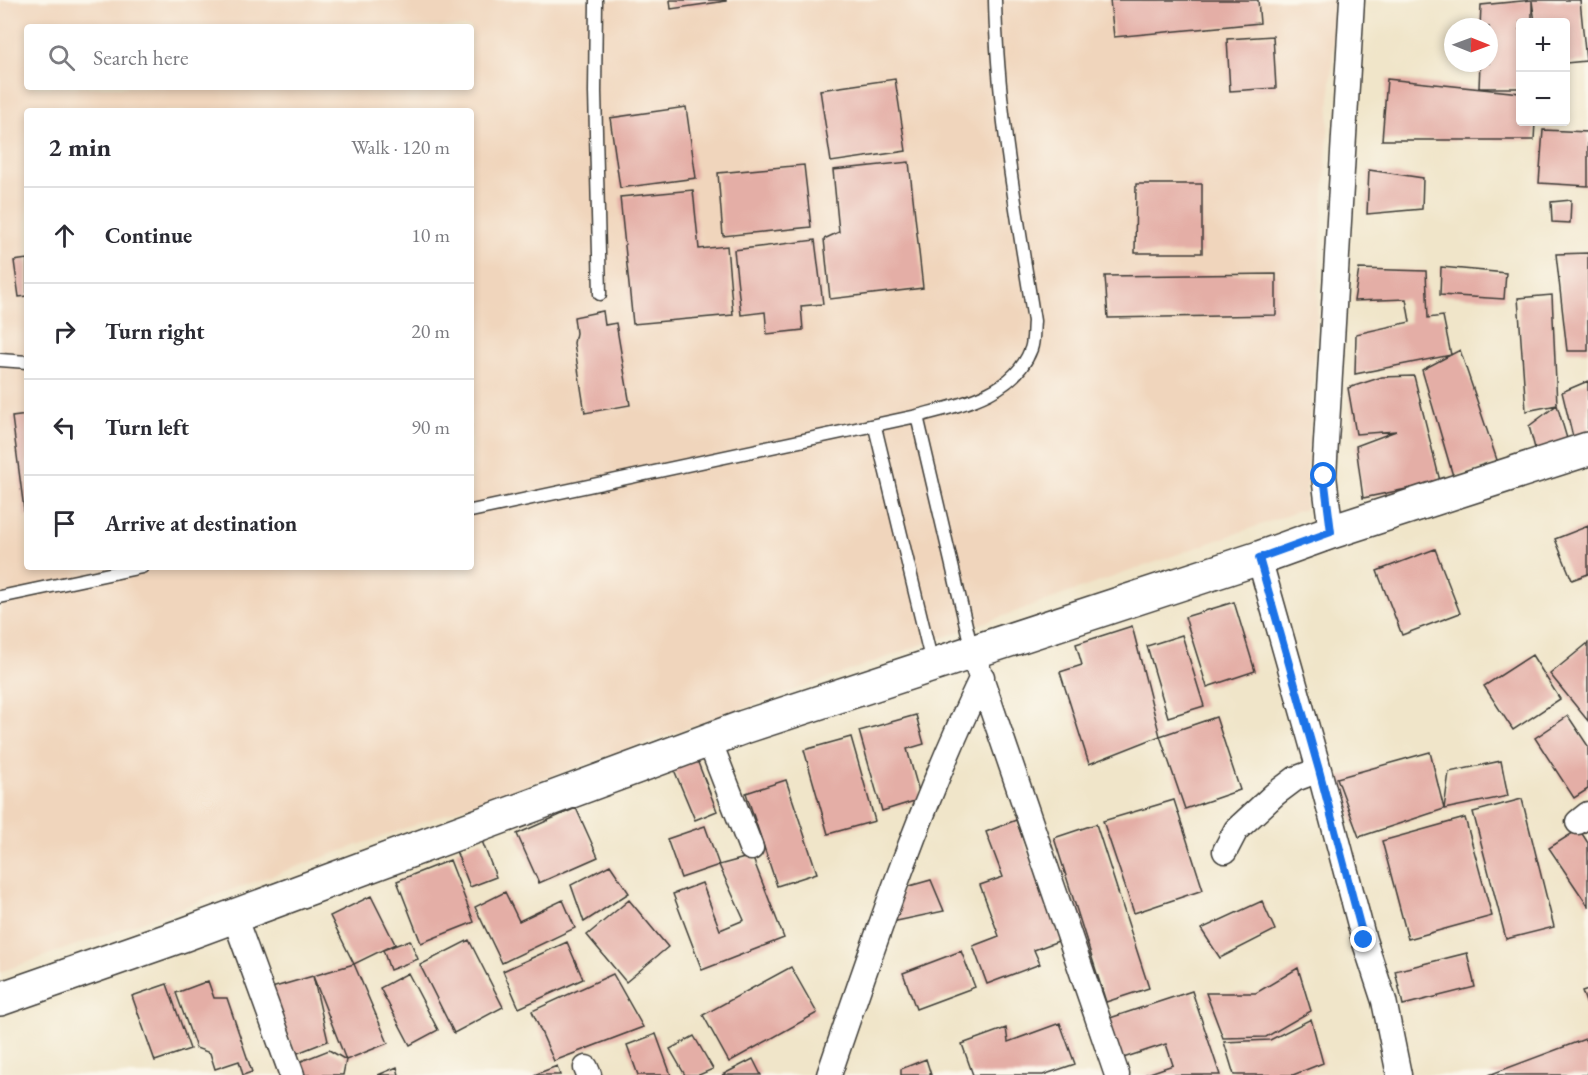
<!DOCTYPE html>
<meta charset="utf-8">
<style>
:root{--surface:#fff;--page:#f2f2f3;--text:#2b2b33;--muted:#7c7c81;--line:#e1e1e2}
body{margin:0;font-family:"EB Garamond",serif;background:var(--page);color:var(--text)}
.controls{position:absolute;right:18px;top:18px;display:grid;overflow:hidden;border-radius:6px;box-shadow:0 3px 9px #0003}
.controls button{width:54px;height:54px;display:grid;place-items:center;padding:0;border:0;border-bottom:2px solid var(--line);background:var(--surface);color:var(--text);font:30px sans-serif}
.compass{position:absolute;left:1444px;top:18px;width:54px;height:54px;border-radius:50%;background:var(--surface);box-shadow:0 3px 9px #0003;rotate:91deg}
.stop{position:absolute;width:18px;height:18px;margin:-14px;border:4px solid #1a73e8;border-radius:50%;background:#fff}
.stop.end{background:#1a73e8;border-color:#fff;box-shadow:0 2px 6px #0008}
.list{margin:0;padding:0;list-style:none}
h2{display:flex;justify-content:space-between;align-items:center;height:78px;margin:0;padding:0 24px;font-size:26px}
h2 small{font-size:20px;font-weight:400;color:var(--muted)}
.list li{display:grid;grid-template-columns:39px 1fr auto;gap:18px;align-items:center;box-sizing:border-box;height:96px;padding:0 24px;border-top:2px solid var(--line)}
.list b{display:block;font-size:22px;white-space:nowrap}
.list em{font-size:20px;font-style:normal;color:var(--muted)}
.icon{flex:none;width:33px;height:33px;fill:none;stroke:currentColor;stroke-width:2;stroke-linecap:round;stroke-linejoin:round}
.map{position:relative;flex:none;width:1588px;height:1075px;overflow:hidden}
.search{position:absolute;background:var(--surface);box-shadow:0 3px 9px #0003;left:24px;top:24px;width:450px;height:66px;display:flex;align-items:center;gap:15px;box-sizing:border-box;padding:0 21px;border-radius:6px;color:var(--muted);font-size:22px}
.panel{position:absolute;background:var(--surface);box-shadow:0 3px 9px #0003;left:24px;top:108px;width:450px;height:462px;border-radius:6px}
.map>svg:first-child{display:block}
.built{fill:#f0d5bc;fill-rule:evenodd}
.building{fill:#e4aea6}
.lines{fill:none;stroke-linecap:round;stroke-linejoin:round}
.lane-casing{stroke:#3c3a36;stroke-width:15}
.street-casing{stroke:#3c3a36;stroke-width:27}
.secondary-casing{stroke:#3c3a36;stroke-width:36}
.lane{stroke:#fff;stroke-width:12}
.street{stroke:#fff;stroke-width:24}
.secondary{stroke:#fff;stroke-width:33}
.route{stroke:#1a73e8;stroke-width:8}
</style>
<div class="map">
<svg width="1588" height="1075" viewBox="0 0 1588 1075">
<rect width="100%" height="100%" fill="#fbf7ec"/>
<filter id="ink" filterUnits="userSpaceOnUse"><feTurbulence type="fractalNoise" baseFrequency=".0167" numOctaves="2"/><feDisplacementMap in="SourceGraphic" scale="12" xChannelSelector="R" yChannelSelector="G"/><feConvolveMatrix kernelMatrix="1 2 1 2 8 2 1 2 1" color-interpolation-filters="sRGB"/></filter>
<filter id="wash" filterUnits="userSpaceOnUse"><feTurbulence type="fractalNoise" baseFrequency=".008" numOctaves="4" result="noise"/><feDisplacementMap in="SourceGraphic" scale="24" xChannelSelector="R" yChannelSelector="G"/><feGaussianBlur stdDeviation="1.35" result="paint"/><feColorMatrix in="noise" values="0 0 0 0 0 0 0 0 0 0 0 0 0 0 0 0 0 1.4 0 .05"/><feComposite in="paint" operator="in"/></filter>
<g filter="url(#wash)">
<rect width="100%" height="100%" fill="#f0e5c9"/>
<path class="built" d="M0,0H1336L1305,509L0,972ZM27,27H471V87H27ZM27,111H471V567H27Z"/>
<g id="blocks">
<path class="building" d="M670,0H726V1L671,9Z
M1110,0H1258L1260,23L1114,37Z
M1532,0H1580L1586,61L1566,63V22H1535L1532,1V22H1520V88H1479L1480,63H1489V27H1480L1481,5Z
M1273,36L1276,88L1230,91L1227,39Z
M895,79L906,151L831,162L820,90Z
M1387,79L1520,93V122H1535L1534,140H1382Z
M686,107L696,178L620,188L610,118Z
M1543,130L1588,132V186L1539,183Z
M909,162L923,288L830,299L824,239L839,232L833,170Z
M804,165L811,227L723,236L718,173Z
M1369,170L1423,178L1422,209L1367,214Z
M1136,184H1202V253H1135Z
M693,190L699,249L727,246L733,315L633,324L620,197Z
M1571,200L1570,223L1552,222L1551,202Z
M815,240L823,304L801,306L803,330L767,334L765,312L741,315L734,250Z
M1588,253V351H1567L1556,254Z
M27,259V296L19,297L14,261Z
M1441,267L1506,273L1504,299L1440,295Z
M1359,269L1426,271L1428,318L1443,316L1451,355L1355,374L1356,334L1410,322L1406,299L1354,301Z
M1276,274V315L1108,318L1105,276Z
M1552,295L1557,405L1526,411L1518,298Z
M603,311L605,325L616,323L630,405L585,413L574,343L576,333L574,317Z
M1460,350L1498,463L1453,476L1422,370Z
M1414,376L1441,485L1411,488L1363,498L1356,446L1396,431L1356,434L1348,388L1382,377Z
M1588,381V433L1573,437L1562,392Z
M1557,405L1568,442L1536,452L1529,426Z
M27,415V516L25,517L12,417Z
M1588,526V574L1572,580L1555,539Z
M1435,549L1460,613L1402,635L1377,571Z
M1234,602L1255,671L1207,687L1185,617Z
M1132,626L1160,736L1089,764L1060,672L1082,665L1076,644Z
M1182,635L1204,706L1168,717L1147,646Z
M1588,643V721L1550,674Z
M1532,655L1560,699L1513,730L1484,686Z
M916,715L924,744L907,749L921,799L882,811L859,731Z
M1568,716L1588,746V789L1574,798L1535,738Z
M1216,717L1240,790L1185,809L1160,736Z
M851,737L875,821L828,834L804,750Z
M1430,752L1444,809L1359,837L1337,778Z
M695,755L717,811L695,820L672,765Z
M1501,761L1508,796L1444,809L1449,772Z
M786,780L817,873L777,886L746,793Z
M1522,799L1554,927L1506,939L1473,812Z
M1174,800L1203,890L1134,913L1103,821Z
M576,808L598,857L539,883L517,834Z
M1465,818L1492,916L1408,939L1382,841Z
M1016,820L1061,940L1034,950L1040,964L987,984L973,946L999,936L980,885L1003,877L986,832Z
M1096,824L1149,988L1106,1002L1054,838Z
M705,826L719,865L681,878L667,839Z
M1579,829L1588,843V906L1549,848Z
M482,841L496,877L470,887L456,851Z
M752,856L784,938L702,970L673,894L702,883L720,930L744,920L719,865Z
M450,860L474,922L421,943L397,881Z
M610,865L629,893L584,922L571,885Z
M931,880L944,911L892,922L902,888Z
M505,892L519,921L563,900L575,928L502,963L475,907Z
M371,896L395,944L354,964L330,916Z
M629,900L668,947L626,982L587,935Z
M1262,901L1275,930L1220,958L1201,929Z
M410,940L418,959L390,970L383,950Z
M469,940L503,1007L454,1033L420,965Z
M567,942L583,979L519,1008L503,971Z
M961,951L975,987L916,1009L903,973Z
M1467,953L1475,987L1403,1005L1395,971Z
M354,964L388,1043L346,1060L313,976Z
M791,967L817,1013L729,1062L703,1015Z
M1298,968L1311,1011L1266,1037L1223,1038L1206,993H1256Z
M408,973L438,1030L410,1045L380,988Z
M613,974L643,1027L554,1061L532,1011Z
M313,976L328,1041L295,1054L268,989Z
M208,981L214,998H227L252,1072L243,1075L239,1061L215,1069L210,1053L196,1048L176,993Z
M167,984L190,1049L155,1061L132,996Z
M1588,989V1008L1582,991Z
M1192,991L1220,1075H1144L1173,1065L1166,1044L1117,1060L1104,1020Z
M1311,1019L1323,1063L1293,1075H1234L1224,1042L1270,1040Z
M1060,1023L1075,1064L1043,1075H973L962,1044L1006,1028L1008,1042Z
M656,1034L671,1075H638L627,1045Z
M694,1036L713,1069L699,1075H685L670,1049Z
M1585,1039L1588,1046V1075H1489Z
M329,1050L346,1060L343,1075H304L299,1062Z
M753,1059L761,1075H722Z
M926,1059L931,1075H901V1069Z
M557,1066L560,1075H534Z
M397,1067L399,1075H378Z"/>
</g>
</g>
<g filter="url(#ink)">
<use href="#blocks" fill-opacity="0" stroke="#3c3a36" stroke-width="1.5"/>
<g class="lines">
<g class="lane-casing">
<path id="lane" d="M596,0L595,92L600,294
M0,360L27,362
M917,416L972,651
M875,427L932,663
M471,511L917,416C959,405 1014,395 1031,349C1034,341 1033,330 1034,321C1017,214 997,108 995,0
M0,597L142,567"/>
</g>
<g class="street-casing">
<path id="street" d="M1331,532L1324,476L1352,0
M1259,558L1319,770L1364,940L1384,1001L1399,1075
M972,651L1117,1075
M709,740L751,848
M1578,822L1588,814
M1225,851L1236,830L1275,794L1295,779L1319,770
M234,916L292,1075
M586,1068L589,1075
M829,1075C875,940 920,806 982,677"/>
</g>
<g class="secondary-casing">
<path id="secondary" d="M0,999L183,935L744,727L1259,558L1331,532L1588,449"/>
</g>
<use href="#lane" class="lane"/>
<use href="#street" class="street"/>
<use href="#secondary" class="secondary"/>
</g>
</g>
<g class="lines" filter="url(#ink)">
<path class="route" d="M1324,476L1331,532L1259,558L1319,770L1364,940"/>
</g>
</svg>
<div class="controls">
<button>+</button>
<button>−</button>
</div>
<svg class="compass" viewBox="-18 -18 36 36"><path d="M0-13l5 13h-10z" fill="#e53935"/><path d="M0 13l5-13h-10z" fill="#7c7c81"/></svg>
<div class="stop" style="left:1324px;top:476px"></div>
<div class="stop end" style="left:1364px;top:940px"></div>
<div class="search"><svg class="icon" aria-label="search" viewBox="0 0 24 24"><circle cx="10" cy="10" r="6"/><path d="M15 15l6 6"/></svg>Search here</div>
<section class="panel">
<h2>2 min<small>Walk · 120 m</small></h2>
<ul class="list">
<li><svg class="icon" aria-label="ahead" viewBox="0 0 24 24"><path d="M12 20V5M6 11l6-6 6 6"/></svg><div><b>Continue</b></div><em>10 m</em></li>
<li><svg class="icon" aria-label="right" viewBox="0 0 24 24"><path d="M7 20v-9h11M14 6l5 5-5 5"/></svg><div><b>Turn right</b></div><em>20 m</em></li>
<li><svg class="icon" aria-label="left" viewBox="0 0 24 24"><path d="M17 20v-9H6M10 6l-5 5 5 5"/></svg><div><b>Turn left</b></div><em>90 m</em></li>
<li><svg class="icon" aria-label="arrive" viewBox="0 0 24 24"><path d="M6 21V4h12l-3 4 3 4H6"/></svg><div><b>Arrive at destination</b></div></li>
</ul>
</section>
</div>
